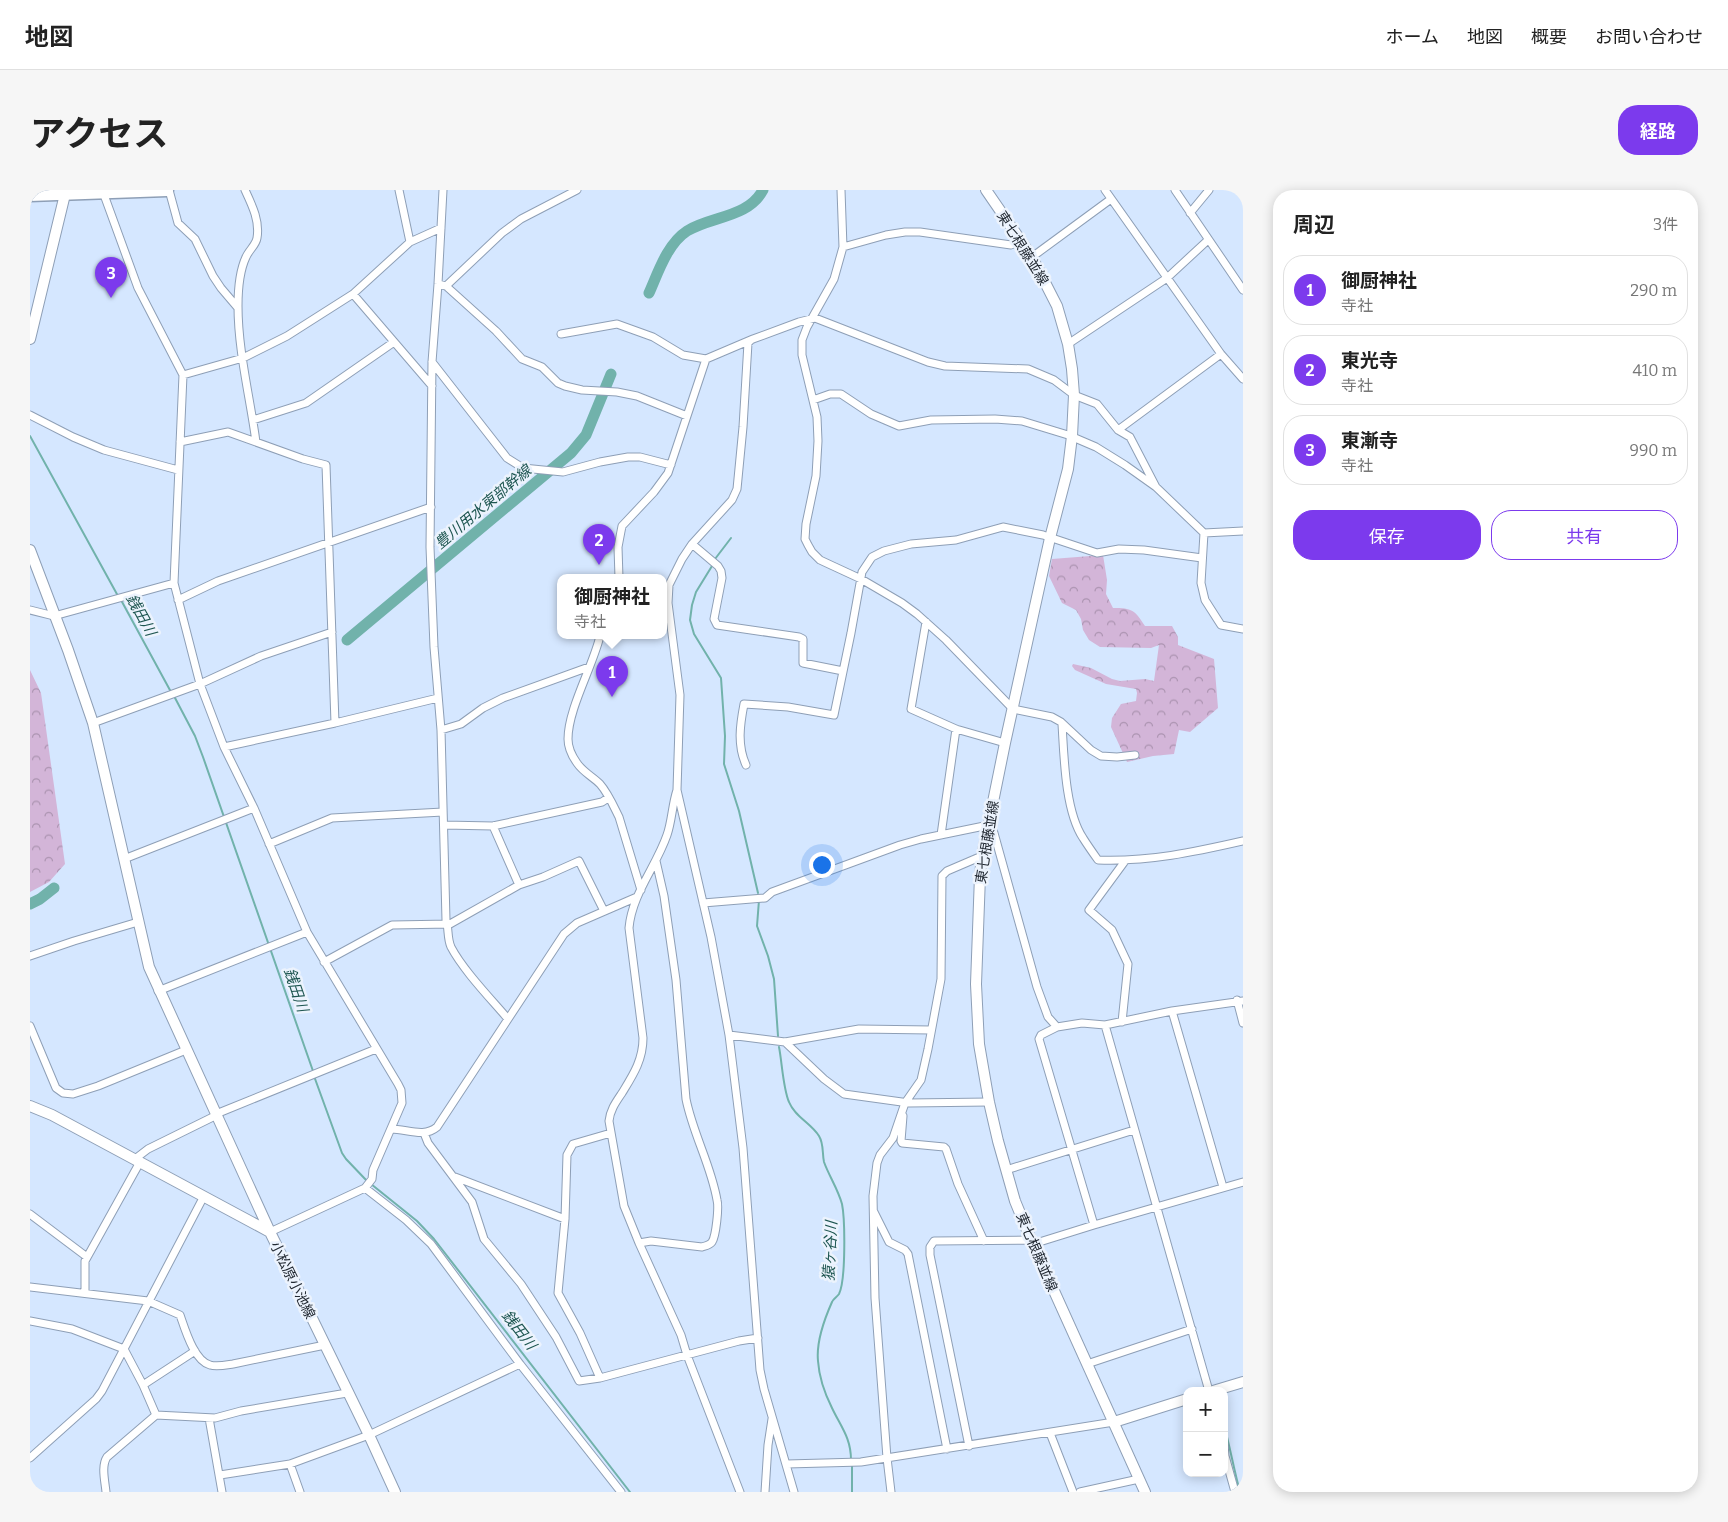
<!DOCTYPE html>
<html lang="ja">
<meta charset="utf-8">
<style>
:root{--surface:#fff;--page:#f6f6f6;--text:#222;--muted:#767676;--line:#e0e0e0;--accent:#7c3aed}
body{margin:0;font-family:Bitter,"Noto Sans JP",serif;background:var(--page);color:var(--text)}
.controls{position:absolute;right:15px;bottom:15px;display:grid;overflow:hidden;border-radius:10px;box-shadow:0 2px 12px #0003}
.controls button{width:45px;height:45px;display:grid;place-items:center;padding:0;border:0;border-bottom:1px solid var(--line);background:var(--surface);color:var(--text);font:25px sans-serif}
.you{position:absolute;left:791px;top:674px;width:18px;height:18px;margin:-12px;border:4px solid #fff;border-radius:50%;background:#1a73e8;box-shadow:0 0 0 8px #1a73e833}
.badge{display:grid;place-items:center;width:32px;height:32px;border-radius:50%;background:var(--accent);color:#fff;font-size:16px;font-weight:700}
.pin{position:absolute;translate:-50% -41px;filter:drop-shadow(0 1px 2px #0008)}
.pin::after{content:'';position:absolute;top:26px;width:18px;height:15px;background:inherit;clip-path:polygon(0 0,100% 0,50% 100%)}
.popup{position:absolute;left:527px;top:384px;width:110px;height:65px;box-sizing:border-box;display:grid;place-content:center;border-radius:10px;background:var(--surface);filter:drop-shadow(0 1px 4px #0005);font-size:16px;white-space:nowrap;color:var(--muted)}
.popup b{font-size:19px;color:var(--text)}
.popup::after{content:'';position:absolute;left:50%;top:100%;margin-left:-10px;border:10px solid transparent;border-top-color:var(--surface)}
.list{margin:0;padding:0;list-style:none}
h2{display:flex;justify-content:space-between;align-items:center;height:65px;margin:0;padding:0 20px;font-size:21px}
h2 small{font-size:16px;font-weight:400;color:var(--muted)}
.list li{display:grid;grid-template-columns:32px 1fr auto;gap:15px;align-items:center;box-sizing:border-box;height:70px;margin:0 10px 10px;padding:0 10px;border:1px solid var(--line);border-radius:20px}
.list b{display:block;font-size:19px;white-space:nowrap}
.list p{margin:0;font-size:16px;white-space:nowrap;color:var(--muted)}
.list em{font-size:16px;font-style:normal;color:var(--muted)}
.actions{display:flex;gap:10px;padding:15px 20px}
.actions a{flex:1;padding:11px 0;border:1px solid var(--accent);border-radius:20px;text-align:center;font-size:18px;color:var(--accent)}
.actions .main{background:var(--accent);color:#fff}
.map{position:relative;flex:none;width:1213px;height:1302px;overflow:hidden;border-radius:20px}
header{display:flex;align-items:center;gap:30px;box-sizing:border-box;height:70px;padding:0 25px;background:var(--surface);border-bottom:1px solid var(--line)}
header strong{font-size:24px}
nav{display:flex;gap:28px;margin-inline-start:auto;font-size:18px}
.intro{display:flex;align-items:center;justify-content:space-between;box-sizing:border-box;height:120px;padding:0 30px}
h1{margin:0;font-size:35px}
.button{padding:12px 22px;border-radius:20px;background:var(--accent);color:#fff;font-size:18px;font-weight:700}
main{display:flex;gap:30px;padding:0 30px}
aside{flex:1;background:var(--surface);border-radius:20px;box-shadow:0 2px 12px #0003}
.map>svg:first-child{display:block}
.forest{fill:url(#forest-crowns)}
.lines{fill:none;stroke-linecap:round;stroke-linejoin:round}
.stream{stroke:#71b2ab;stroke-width:2}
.river{stroke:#71b2ab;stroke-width:11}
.street-casing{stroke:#8e9fb6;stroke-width:9}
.secondary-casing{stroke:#8e9fb6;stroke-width:12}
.highway-casing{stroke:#8e9fb6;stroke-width:15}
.street{stroke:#fff;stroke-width:7}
.secondary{stroke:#fff;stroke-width:10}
.highway{stroke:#fff;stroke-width:12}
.labels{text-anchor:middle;stroke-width:5;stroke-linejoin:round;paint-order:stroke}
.street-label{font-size:14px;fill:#222932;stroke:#ecf3fd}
.water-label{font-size:15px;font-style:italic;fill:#1e5651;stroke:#ecf3fd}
</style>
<header>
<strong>地図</strong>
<nav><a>ホーム</a><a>地図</a><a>概要</a><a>お問い合わせ</a></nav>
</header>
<div class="intro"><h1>アクセス</h1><a class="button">経路</a></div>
<main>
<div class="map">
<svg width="1213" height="1302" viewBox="0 0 1213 1302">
<defs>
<pattern id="forest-crowns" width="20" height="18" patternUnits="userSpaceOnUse" patternTransform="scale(1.25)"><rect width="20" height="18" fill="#d3b5d8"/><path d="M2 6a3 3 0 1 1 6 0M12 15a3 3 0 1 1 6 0" fill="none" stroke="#ab93b0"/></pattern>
</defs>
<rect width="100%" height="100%" fill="#d5e7ff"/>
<path class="forest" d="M1073,365L1077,390L1076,404L1083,418C1102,418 1105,420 1115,436H1142L1148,447V455L1184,469L1188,518L1160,542L1149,540L1144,564L1123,566L1097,572L1081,537L1082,528L1091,514L1106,511L1107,503L1106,499L1076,494L1045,480L1042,476L1043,474L1061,478L1082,489L1090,491L1115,489L1124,491L1129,455L1121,458L1070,457L1059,450L1053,440L1051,429L1046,420L1032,413L1019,386L1022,369Z
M0,480L11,503L35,674L19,692L0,702Z"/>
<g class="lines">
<path class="stream" d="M0,246L88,406
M685,369L701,348
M682,376L666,402L662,415L660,430L664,444L691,488L695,546L694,574L709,621L728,703
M91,410L141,502
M144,506L165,546L173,567L283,881
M729,710L727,736L738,766L744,789L748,846
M749,857C752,872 753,898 759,912C765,927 781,933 789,946C794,954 792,963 794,972C799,986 808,999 812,1014C815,1029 816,1090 809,1104C807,1107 803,1109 802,1112C794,1130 786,1151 788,1171C789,1186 795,1204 802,1218C811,1237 821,1248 821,1270
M284,886L312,963L316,969L337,991
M341,994L387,1031L404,1049L600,1302
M1194,1235C1200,1257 1204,1280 1210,1302
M822,1275V1302"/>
<path class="river" d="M619,103C628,83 637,54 657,41C681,26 718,28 733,0
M317,450L541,263L556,245L581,184
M0,714L10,709L24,698"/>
<g class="street-casing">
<path id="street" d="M139,0L148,33L165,49L183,86L191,98L208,118
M215,0C222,15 230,31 227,48C226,55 219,60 216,67C209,82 208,100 208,116C208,161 220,207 226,252
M369,0L380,52
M413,0L408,94L402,172L400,357L404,457L411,540L416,730C419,739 417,748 421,757C433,780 461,809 478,829
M811,0L813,57L804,89L777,137L772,150V165L787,227L788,251L786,286L776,334L775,349L778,355L782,362L790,370L831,389L872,413L887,424L916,450L983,519L1022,527L1031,532L1061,560L1071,566L1087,567L1105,565
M1075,0L1191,164L1213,189
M1145,0L1213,100
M73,2L108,98L153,185L144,393L170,494L194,557L224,618L277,742L368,894L371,900L372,913L343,980L342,989L335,998L240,1042
M1160,23L1179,0
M813,57L856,45L875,42H890L981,55L990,51
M1002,67L1081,9
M408,94L416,96L466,141L492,169L512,177L528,193L535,196L552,200L587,202L607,206L657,226
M416,96L472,43L491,29L547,0
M323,104L402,196
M531,144L587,134L623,147L653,165L676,169L723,149L769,132L785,128L898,172L915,176L998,179L1024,190L1044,205L1067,214L1088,240L1100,247L1126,297
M1038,154L1137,88L1178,50
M402,172L477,268L493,278L533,282L570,272L598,267H610L641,275
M153,185L213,168L257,146L323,104L380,52L411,38
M783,210L800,204H811L841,224L869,236L901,230L965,229L992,231L1038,245L1066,257L1095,275L1126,297L1174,343L1213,341
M0,225L43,247L74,260L148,280
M223,230L276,213L364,152
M1088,240L1191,164
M150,252L198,242L273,269L296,275L305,533
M1174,343L1171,393L1175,410L1191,435L1213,439
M662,354L688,376L691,381L692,388L684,429L687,435L769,447L773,449V473L813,481
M589,388L588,357L592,336L624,302L638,283L676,169
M148,410L188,391L401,317
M0,420L24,426L144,393
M896,432L881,519L926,539L975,553
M570,446C563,476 538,519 538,549C538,558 542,566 547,573C553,582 563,587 570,594C578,603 584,617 589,627L611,700
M63,533L170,494L231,466L302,442
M1032,534C1034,566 1035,621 1053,648C1058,656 1063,663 1068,670C1118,672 1165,662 1213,651
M411,540L431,534L453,518L473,508L559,477
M194,557L305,533L408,508
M716,575C707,555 710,535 714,514L758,517L804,525L821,443L832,382L842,367L854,361L881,354L926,350L973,337L1013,345L1067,363L1089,359L1114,360L1172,368
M647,600L681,747L699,845L713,958L730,1180L734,1199L764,1302
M414,635L463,636L572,612L578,608
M463,636L489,695
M911,645L926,539
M239,654L302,628L413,622
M94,669L224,618
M673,713L735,708L742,702L870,655L891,649L959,635L964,643L1007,797L1018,827L1027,837L1052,833L1075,835L1142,821L1213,811
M0,766L44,751L108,732
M294,772L362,735L420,734L489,695L513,687L549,671L574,721
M128,801L277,742
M1207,810L1213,833
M1142,821L1193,997
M1092,832L1098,774L1082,740L1059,720L1095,671
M1075,835L1179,1201
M0,836L26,898L33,903L43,904L68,896L156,860
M1027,837L1011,845L1009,849L1064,1035
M699,845L755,852L829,839L901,840
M755,852L794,889L814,904L879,913L959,912
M186,924L346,859
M873,926L871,951L872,953L914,957L916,959L928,994L954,1051
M361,939C377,939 394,948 407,937L534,744L547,733L607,707
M394,943L398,953L442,1012L454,1049L491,1094L526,1147L549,1191L570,1188L709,1151L728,1148
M105,969L118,959L187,925
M976,980L1104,940
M425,987L535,1029
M844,1022L859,1052L875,1060L878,1064L917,1259
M0,1024L57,1067
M609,1053L621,1051L672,1057C675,1056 680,1055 682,1052C686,1046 689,1017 687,1010C681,975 663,944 656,909L646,790L634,706L626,671
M1003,1054L1064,1035L1213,992
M0,1097L118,1111L150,1125C155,1139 164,1171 180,1175C187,1177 196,1175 203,1174L295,1155
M55,1103V1071L110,972
M0,1131L42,1139L94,1159L113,1195L126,1225
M490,1174L591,1302
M1057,1174L1162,1139
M570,1188L550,1143L528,1103L535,1029L537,965L543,954L581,943
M113,1195L165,1161
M179,1228L192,1302
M1020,1243L1043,1302
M1194,1254L1195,1266L1205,1302
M939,1256L900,1065V1057L904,1051L1001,1050
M0,1268L66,1209L72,1201L174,1006
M260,1274L270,1302
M757,1274L831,1272L1084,1232
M190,1285L260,1274L339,1245L490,1174L401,1054L376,1030L335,998
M76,1302C75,1291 71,1276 77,1267L126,1225L185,1228L211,1221L317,1203
M710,1302L657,1165L651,1145L609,1053L594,1016L579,931C580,920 586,912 592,903C603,885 613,870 613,848L599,738C602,704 626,677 637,645C642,631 642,615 647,600L650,505L638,413L639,395L652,369L662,354L702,310L707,299L713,237L718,153L720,151
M735,1302L738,1255L742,1229
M861,1302L857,1268L845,1108L843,1006L847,973L850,965L863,948L875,913L891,890L898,859L911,789L912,686L917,681L952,666
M1050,1302L1109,1289"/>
</g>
<g class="secondary-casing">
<path id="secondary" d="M956,0L1002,67L1027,116L1038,154L1042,179L1044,205L1042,246L1038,279L1020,348L975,553L952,666L950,686L946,794L949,854L959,912L968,951L985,1011L1001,1050L1115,1302
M0,149L36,0
M0,360L38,460L63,533L119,777L240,1042
M0,916L22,925L240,1042L339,1245L365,1302
M1183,1201L1213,1192
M1084,1232L1157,1209"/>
</g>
<g class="highway-casing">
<path id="highway" d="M0,5L137,0"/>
</g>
<use href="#street" class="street"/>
<use href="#secondary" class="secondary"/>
<use href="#highway" class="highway"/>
</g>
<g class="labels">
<g class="street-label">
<text transform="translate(993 58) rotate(58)" y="5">東七根藤並線</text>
<text transform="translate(957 652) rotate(-81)" y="5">東七根藤並線</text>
<text transform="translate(1007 1062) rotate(67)" y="5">東七根藤並線</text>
<text transform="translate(263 1090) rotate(64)" y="5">小松原小池線</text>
</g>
<g class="water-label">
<text transform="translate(453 317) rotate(-40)" y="5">豊川用水東部幹線</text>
<text transform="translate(111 425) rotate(61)" y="5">銭田川</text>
<text transform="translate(266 800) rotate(71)" y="5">銭田川</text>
<text transform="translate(800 1061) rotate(-87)" y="5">猿ヶ谷川</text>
<text transform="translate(489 1140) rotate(52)" y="5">銭田川</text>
</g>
</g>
</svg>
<div class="controls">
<button>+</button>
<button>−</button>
</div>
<div class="you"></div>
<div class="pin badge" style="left:582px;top:507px">1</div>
<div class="popup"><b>御厨神社</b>寺社</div>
<div class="pin badge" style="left:569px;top:375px">2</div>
<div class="pin badge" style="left:81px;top:108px">3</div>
</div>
<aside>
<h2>周辺<small>3件</small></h2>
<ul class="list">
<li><span class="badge">1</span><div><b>御厨神社</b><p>寺社</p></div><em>290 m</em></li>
<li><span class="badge">2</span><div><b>東光寺</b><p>寺社</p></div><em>410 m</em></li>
<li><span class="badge">3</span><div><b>東漸寺</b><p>寺社</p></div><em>990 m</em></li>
</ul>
<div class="actions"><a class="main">保存</a><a>共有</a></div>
</aside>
</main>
